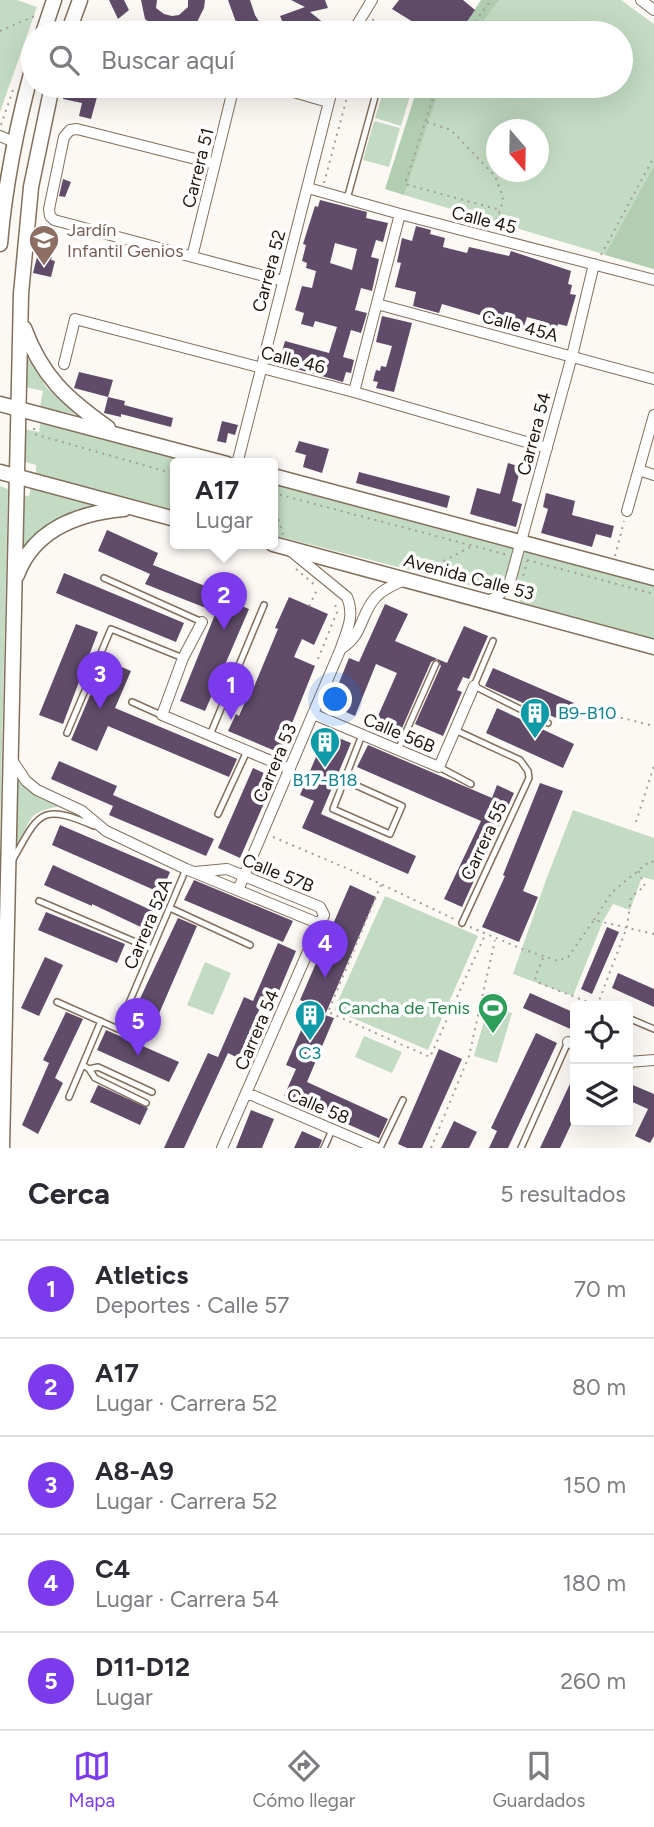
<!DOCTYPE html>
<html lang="es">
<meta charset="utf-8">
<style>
:root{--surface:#fff;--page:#f2f2f3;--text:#2b2b33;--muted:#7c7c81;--line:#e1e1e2;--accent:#7c3aed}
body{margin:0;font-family:Figtree,sans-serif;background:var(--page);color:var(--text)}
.controls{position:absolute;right:21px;bottom:21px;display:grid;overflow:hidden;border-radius:7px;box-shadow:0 7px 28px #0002}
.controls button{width:63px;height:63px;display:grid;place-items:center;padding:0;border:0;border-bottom:2px solid var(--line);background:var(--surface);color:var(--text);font:35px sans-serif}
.compass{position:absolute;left:486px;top:119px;width:63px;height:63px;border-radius:50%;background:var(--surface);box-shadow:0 7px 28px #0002;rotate:160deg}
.you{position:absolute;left:336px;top:700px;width:24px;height:24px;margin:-18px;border:5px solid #fff;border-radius:50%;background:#1a73e8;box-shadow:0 0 0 10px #1a73e833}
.badge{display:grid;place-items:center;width:46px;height:46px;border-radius:50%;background:var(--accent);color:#fff;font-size:23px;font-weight:700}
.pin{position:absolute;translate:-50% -58px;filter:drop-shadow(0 2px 4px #0008)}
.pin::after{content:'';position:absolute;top:37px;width:24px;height:21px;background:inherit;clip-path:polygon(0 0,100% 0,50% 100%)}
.popup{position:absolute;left:170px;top:458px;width:108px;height:91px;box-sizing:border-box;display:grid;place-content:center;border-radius:7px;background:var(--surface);filter:drop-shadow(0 2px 5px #0005);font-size:23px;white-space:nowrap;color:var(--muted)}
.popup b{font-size:26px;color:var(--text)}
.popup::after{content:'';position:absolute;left:50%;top:100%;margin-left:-14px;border:14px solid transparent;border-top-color:var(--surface)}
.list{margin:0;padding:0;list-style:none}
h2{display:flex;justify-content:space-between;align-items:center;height:91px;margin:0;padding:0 28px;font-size:30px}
h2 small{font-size:23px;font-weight:400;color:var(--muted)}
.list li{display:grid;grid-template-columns:46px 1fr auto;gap:21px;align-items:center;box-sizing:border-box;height:98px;padding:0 28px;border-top:2px solid var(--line)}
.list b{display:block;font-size:26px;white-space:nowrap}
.list p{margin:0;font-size:23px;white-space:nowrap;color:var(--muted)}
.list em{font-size:23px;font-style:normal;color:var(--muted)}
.icon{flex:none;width:38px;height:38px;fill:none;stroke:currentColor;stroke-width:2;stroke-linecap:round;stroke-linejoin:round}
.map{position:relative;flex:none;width:654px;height:1148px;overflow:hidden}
.search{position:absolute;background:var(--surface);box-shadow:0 7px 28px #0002;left:21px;right:21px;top:21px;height:77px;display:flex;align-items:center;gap:18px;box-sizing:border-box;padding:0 24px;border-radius:38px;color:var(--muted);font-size:26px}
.sheet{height:581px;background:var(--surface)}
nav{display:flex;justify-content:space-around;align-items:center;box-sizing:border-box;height:98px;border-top:2px solid var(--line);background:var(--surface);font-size:19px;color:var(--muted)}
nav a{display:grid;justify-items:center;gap:4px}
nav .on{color:var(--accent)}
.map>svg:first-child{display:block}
.green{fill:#c3dbc2;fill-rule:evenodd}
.forest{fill:#b1ceb0}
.building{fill:#604c69;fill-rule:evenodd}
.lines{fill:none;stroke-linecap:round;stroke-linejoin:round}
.service-casing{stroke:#826f5c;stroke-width:8}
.minor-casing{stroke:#826f5c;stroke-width:12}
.secondary-casing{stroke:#826f5c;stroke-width:17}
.path{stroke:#a59f9a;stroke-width:2;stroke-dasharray:2 5;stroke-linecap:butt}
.service{stroke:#fff;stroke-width:5}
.minor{stroke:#fff;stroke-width:10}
.secondary{stroke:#fff;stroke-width:14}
.labels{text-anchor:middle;stroke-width:7;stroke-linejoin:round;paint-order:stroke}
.street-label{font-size:18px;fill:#1f1710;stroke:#fff}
.education-label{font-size:18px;fill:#785e54;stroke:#fff;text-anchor:start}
.culture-label{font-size:18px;fill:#0d838f;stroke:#fff}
.leisure-label{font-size:18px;fill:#27864d;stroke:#fff;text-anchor:end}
</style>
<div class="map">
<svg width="654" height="1148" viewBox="0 0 654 1148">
<rect width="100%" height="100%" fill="#fcf8f4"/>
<path class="green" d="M0,0H17L37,7L0,112Z
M500,0H621L654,24V269L404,195L441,86H621V33H474ZM496,130H538V172H496Z
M385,86H413L401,126L375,118Z
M374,121L400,128L389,167L363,160Z
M27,357L47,388L75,414L40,407L43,391L25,387Z
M41,421L200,464H175V510L36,474V465L22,461L24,429L39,432Z
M273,483L514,548L503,586L496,592L273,535Z
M0,486L8,489L0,834Z
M31,486L111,506L17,558L19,495L29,496Z
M525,550L654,584V641L524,605C505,592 520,568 525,550Z
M16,776L31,792L60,806C19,814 36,823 14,846Z
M573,810L654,838V880L642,877L630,910L613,904L603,921L573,996L513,974L546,880Z
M385,896L478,936L428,1050L334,1010Z
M205,962L231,973L213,1015L187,1005Z
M488,1007L512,1013L497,1063L474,1056Z
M364,1036L402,1052L392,1073L355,1057Z"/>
<path class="forest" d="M481,0H500L474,33H459Z
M418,86H441L404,195L385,189Z
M654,166V269L605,255Z"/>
<path class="building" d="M109,0H124L129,10L118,19Z
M141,0H157L156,8L164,14L172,16L179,15L188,7V0H205L204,8L197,22L187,29L172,33H162L145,19Z
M228,0H250L255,15L266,33H240Z
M291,0H325L328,8L310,12L325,24L331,33H314L308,27L302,26H291L286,30L280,16L305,7Z
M399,0H463L475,10L459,33H431L392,9Z
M65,89L97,97L91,119L79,116L82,103L63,99Z
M63,179L71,182L65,197L59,196Z
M320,200L367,212L366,218L388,223L383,242L376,240L371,257L379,259L372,291L361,288L355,310L367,313L361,333L351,330L343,357L354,360L351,373L346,372L343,382L286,366L288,356L281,355L285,341L329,353L337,327L315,321L313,327L301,324L304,313L295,310L302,286L312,288L316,271L306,268L307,263L302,261L306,245L303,244L315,206L318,207ZM335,243L357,249L352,270L330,263Z
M416,226L431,230L430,234L445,238L443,247L467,253L469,247L509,256L511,251L571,271L568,284L572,285L570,294L576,295L567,326L558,324L555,334L543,331L545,322L527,317L524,326L519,325L518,330L499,326L500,321L442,304L439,313L413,306L416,292L395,287L401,263L397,262L402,238L412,241Z
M40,245L54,248L51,260L55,261L51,277L33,273Z
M382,316L412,323L394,392L376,388L378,382L373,381L376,370L380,371L381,366L386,367L392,346L376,342Z
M79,372L113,380L108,397L125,401L124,405L173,418L171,427L121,414V417L104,413L108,397L74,388Z
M222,421L238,425L235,435L228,433L226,443L217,441Z
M299,441L329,449L322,473L303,467L306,455L295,452Z
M508,463L521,467L512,501L522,504L516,527L470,514L477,488L500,494Z
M359,472L450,496L447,508L356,483Z
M546,493L575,501L572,515L614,526L611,538L596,534L592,547L541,533L548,509L543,507Z
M107,530L158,553L153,565L210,588L208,592L249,609L205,711L180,701L216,612L145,584L150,574L98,551Z
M64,573L184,623L176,642L56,593Z
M289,597L328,614L314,645L302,639L294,657L315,666L280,753L228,731L236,714L239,716L249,693L251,694L278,629L275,628Z
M385,604L408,614L395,641L447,663L464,626L488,636L469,679L463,677L457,690L462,692L443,736L415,724L441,666L437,659L431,662L399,735L374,725L397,673L376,664L355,716L330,705L349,658L359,662Z
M76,624L98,632L63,724L39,715Z
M105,660L131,671L115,708L237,759L229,777L108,726L97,751L71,740Z
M493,668L574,703L565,722L485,686Z
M497,708L574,744L563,768L486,733Z
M326,733L351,743L321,814L416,856L408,874L302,828L314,801L300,795Z
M368,745L492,798L497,785L514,793L462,907L444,899L481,821L357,767Z
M59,761L117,786L113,795L214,839L206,856L109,815L113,806L51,779Z
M253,768L275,778L240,858L218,848Z
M540,783L563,791L523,891L538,897L519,942L482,927L505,876L503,875Z
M60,825L170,872L161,893L52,845Z
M53,865L153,911L145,929L92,904V906L44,885Z
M194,880L293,921L283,942L184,900Z
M350,885L376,897L325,1015L334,1018L307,1082L388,1119L379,1138L284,1096L296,1069L286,1065L312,1005L300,1000Z
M46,912L125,944L117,963L38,930Z
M178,918L197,926L151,1032L129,1022Z
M607,927L619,932L592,994L581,989Z
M278,943L296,951L274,1003L264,999L238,1058L228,1053L184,1148H164L208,1053L218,1057L244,997L253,1001Z
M45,957L63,965L39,1016L21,1008Z
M618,973L654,989V1007L612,988Z
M530,993L575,1013V1031L523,1008Z
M66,1012L83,1019L55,1078L63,1083L38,1134L22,1125L49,1063L43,1060Z
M106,1030L179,1062L169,1082L97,1050Z
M536,1033L557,1043L508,1148H489L497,1131L491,1128Z
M439,1049L462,1059L422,1148H407L398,1144Z
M575,1073V1116L560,1148H540Z
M628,1083L654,1094V1136L650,1143L635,1136L648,1109L628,1100Z
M98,1085L148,1108L140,1125L90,1102Z
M251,1110L274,1119L262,1148H236Z
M454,1121L477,1132L469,1148H441Z
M302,1131L322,1140L319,1148H294Z"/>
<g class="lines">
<g class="service-casing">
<path id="service" d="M347,199L378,86
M104,578L202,622
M493,641L474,686L548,723
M132,702L161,715
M455,730L520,760L528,771L529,778L462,923
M67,733L111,629L183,658
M210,735L264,605
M398,750L436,664
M439,767L471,784
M344,780L402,806L390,834L333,809L362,735
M218,814L247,751
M12,861C39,814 39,802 94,826
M39,901L152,949
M170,908L250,945
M57,1002L118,1029L186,869
M628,1018L654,1029
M83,1065L89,1069L98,1067L152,1092
M89,1069L95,1078L146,1103
M69,1097L101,1021
M324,1148L332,1130
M380,1148L403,1100
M521,1148L568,1042"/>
</g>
<g class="minor-casing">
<path id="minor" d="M641,0L654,10
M71,26L96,33
M352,33L372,0
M273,86L328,102
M0,136L14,142
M215,164L77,129L70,130L64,137L49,209L50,216L54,220L283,281
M308,188L400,214L654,280
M192,257L234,86
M377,304L654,379
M64,364L75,319L354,392L547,448
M354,392L400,214
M237,464L333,86
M639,470L654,475
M627,511L654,415
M487,602L499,595L509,585L572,356L594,264
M202,622L183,658L162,715L290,769
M342,648C364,634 360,614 376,597C383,589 395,584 405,580
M313,714L439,767L474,686
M12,760L26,781L37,790L82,811L106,831L186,869L320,924
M195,872L227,869L320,907L324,915L222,1148
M238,890L341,648C347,630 355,616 347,597L292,552
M568,1042L575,1045
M628,1062L654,1060
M247,1093L376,1148"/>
</g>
<g class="secondary-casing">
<path id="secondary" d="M43,33L54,0
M68,33L80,0
M0,244C5,183 17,125 33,66
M24,328C42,377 67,399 108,428
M0,404L227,464
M0,472L175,519
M273,476L654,578
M273,544L654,647
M17,575C34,529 79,513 124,509
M2,1148L21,294L31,187L52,86"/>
</g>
<path class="path" d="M0,31L37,15
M366,33L375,16
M467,33L491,0
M23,59L30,37
M437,86L405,184L500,210L494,227
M427,122L451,130L495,176L503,197L501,209
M1,125L14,87
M324,183L350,86
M601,255L654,157
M34,428V434L175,474
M273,493L508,555
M273,499L283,535
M615,556L624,521
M527,560L654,594
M296,569L316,586
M425,571L472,546
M518,596L527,561
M309,606L318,588
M318,659L337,612L334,600
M614,716L654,726
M636,822L654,766
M273,837L360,874L456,920
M381,885L328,1012L430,1057L485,935
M594,920L612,892L650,861L654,862
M470,927L522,949L558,961L568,957L594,920L654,934
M543,958L535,977L537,982L595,1005
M597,1006L627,927L631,897L645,886L638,870
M431,1148L469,1056L495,940"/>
<use href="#service" class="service"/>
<use href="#minor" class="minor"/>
<use href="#secondary" class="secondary"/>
</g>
<defs>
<g id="school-pin" transform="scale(1.575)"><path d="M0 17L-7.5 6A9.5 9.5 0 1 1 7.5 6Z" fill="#8d6e63" stroke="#fff"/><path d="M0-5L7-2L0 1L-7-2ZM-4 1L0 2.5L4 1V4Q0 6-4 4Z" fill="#fff"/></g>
<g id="building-pin" transform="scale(1.575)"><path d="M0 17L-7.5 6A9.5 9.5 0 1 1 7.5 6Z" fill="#0f9aa8" stroke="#fff"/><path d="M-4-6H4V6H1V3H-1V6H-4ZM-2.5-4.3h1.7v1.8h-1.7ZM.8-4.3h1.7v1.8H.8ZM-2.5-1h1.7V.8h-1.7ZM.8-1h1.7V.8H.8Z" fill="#fff"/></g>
<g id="stadium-pin" transform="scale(1.575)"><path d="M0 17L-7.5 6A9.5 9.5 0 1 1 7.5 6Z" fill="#2e9e5b" stroke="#fff"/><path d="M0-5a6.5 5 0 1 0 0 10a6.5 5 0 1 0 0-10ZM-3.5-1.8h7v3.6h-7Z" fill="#fff"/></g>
</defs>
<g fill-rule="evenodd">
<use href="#school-pin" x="44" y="240"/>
<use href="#building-pin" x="535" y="713"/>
<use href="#building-pin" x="325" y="742"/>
<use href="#stadium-pin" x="493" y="1008"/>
<use href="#building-pin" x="310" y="1015"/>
</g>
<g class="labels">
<g class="street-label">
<text transform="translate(198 168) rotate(-76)" y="6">Carrera 51</text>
<text transform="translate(484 220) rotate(14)" y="6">Calle 45</text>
<text transform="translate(269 271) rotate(-75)" y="6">Carrera 52</text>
<text transform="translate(520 326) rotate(15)" y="6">Calle 45A</text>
<text transform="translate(293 360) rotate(14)" y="6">Calle 46</text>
<text transform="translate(534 434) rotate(-75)" y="6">Carrera 54</text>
<text transform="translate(469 577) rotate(15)" y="6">Avenida Calle 53</text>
<text transform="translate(399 733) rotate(23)" y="6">Calle 56B</text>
<text transform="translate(275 763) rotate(-67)" y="6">Carrera 53</text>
<text transform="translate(484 841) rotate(-65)" y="6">Carrera 55</text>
<text transform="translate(278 873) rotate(22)" y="6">Calle 57B</text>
<text transform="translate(148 924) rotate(-67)" y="6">Carrera 52A</text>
<text transform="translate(257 1030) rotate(-67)" y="6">Carrera 54</text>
<text transform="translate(318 1106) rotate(23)" y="6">Calle 58</text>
</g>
<g class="education-label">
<text x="67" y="236">Jardín<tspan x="67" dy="21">Infantil Genios</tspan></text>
</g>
<g class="culture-label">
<text x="558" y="719" text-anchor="start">B9-B10</text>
<text x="325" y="786">B17-B18</text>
<text x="310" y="1059">C3</text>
</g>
<g class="leisure-label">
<text x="470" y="1014">Cancha de Tenis</text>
</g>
</g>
</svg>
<div class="controls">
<button><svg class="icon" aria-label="locate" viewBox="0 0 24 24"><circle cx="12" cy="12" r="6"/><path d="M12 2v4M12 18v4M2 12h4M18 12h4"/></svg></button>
<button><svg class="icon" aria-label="layers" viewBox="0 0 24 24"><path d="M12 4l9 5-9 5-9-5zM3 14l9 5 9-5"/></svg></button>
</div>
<svg class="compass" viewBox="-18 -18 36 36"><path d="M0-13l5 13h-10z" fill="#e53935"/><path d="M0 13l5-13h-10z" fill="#7c7c81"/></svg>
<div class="you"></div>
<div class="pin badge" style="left:231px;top:720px">1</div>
<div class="pin badge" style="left:224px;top:630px">2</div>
<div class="popup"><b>A17</b>Lugar</div>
<div class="pin badge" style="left:100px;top:709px">3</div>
<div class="pin badge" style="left:325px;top:978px">4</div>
<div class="pin badge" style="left:138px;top:1056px">5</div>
<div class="search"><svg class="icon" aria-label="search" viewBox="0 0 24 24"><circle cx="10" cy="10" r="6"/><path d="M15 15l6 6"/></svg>Buscar aquí</div>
</div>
<section class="sheet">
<h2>Cerca<small>5 resultados</small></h2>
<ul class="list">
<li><span class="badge">1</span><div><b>Atletics</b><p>Deportes · Calle 57</p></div><em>70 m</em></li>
<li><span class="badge">2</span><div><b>A17</b><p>Lugar · Carrera 52</p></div><em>80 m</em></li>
<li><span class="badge">3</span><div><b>A8-A9</b><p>Lugar · Carrera 52</p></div><em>150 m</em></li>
<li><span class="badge">4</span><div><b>C4</b><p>Lugar · Carrera 54</p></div><em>180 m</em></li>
<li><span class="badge">5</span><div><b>D11-D12</b><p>Lugar</p></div><em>260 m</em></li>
</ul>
</section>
<nav>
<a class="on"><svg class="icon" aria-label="map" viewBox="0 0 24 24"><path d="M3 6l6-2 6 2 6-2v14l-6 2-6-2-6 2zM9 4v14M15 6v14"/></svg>Mapa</a>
<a><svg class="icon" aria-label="directions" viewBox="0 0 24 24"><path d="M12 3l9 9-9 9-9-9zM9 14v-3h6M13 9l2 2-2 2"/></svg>Cómo llegar</a>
<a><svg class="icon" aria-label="saved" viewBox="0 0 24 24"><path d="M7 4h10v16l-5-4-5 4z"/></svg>Guardados</a>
</nav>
